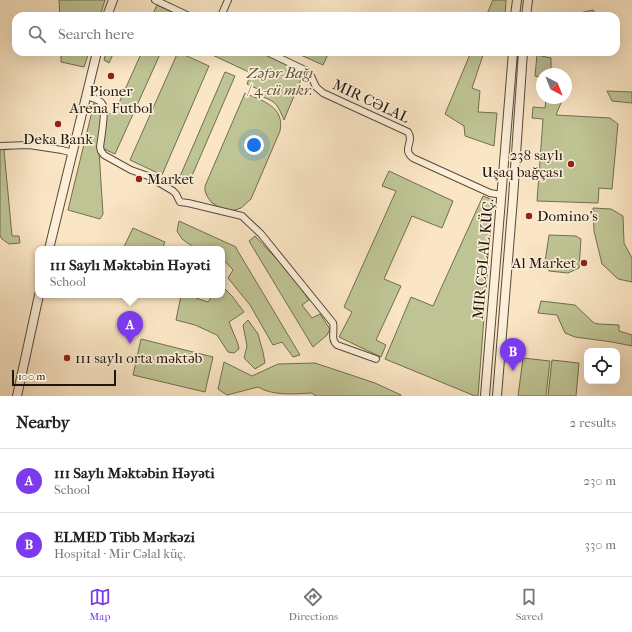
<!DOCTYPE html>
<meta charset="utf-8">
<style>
:root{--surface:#fff;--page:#f6f6f6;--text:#222;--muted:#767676;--line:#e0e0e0;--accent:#7c3aed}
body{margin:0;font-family:"IM FELL French Canon",serif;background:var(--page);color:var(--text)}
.controls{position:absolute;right:12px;bottom:12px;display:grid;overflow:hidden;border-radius:8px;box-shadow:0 4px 16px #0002}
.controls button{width:36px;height:36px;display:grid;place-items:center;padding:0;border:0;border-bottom:1px solid var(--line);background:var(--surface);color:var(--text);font:20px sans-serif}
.compass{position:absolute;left:536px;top:68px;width:36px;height:36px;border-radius:50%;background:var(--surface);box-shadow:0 4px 16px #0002;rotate:138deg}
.scale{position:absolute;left:12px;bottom:10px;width:104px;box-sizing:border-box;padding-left:4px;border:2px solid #20170b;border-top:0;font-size:11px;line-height:14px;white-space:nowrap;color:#20170b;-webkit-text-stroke:3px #fceed9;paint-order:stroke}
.you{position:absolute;left:254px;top:145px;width:14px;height:14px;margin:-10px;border:3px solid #fff;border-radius:50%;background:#1a73e8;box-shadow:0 0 0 6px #1a73e833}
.badge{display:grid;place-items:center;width:26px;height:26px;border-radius:50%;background:var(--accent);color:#fff;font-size:13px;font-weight:700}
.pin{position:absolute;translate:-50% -33px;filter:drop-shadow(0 1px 2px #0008)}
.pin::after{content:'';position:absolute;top:21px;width:14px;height:12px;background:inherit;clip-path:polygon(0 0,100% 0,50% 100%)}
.popup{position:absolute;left:35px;top:246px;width:190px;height:52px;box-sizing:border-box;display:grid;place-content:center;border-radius:8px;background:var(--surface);filter:drop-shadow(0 1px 3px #0005);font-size:13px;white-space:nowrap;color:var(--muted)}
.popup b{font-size:15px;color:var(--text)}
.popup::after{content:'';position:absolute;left:50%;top:100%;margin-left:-8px;border:8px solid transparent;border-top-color:var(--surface)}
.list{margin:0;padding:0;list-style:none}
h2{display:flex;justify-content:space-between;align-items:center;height:52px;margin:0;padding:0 16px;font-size:17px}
h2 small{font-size:13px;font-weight:400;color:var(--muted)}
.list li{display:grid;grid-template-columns:26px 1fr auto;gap:12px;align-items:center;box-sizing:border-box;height:64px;padding:0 16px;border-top:1px solid var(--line)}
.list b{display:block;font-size:15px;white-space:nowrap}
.list p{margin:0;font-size:13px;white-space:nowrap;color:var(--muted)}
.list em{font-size:13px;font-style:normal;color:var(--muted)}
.icon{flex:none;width:22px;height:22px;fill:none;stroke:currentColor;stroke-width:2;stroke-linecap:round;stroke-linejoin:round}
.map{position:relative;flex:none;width:632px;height:396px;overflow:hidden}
.search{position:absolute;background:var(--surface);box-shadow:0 4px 16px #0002;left:12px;right:12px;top:12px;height:44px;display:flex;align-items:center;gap:10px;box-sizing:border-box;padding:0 14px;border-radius:12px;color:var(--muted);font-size:15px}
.sheet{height:180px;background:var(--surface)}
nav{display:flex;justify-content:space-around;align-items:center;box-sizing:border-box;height:56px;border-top:1px solid var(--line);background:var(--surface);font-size:11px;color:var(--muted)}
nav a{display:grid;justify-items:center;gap:2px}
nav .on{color:var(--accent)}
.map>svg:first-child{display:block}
.green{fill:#bfc494;stroke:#706e50}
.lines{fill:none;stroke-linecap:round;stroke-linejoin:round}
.minor-casing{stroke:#564a39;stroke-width:8}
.tertiary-casing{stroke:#564a39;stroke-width:10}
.minor{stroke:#fceed9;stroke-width:6}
.tertiary{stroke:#fceed9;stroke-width:8}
.poi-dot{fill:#8f2418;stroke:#fceed9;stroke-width:1.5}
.labels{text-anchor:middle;stroke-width:3.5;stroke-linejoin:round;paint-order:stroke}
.park-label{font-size:15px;font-style:italic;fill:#58543b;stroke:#fceed9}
.poi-label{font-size:15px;fill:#20170b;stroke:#fceed9;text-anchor:start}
.street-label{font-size:15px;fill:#20170b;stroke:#fceed9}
</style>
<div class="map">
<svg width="632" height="396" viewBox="0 0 632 396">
<rect width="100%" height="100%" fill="#fae5c4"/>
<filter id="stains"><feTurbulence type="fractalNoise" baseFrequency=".005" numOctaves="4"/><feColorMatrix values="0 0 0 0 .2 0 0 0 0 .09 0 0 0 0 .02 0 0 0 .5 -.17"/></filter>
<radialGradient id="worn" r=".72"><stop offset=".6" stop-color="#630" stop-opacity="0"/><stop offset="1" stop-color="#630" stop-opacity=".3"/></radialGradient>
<path class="green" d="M59,0H105L100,16H60Z
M493,0H506L505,16H486Z
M157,5L180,16H152Z
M593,10L597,16H576L579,13Z
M61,52H89L84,67L61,62Z
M106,52H114L109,63L104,60Z
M137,52H161L115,154L102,148L99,151L103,214L100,219L68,210L94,103L98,107L101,112L114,114L141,54Z
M178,52L209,66L162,175L130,160Z
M208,52H260L304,72L284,120C278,106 277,102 263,97L264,92L247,84L251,73L208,53Z
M294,52H329L323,65Z
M471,52H484L472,88L480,91L478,112L497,113L494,146L465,136L464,126L445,114Z
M537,55L551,58V71L565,72V74H542V77L535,76Z
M225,72L235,76L188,185L178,181Z
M607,91L632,92V103L612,101Z
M245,93C262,101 285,106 280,131L251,199L241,208L235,210L229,211L217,206L211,202L207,196L205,191V186Z
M546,98H563L556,115L610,118L618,124L612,189L599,188L598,203L537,201L543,119L532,118L533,107L545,108Z
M0,148H16L4,150L12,236H19L20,243L9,244L2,239L0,236Z
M389,171L453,201L442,228L412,216L384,279L401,286L376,340L386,345L381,357L339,337L352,312L344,307L396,191L382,186Z
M483,196L493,200L478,396H475L385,359L411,297L433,306Z
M593,208L611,209L623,216L624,243L632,258V282L618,279L602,264L594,231Z
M179,221L236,247V248L300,355L293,357L282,342L273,345L250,305L228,278L233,270L222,258V249H212L211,248L209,249H196L182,239L177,231Z
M133,228L165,242L162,249H123Z
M549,235L576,236L581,239L579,268L568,273L549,271L545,262Z
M255,236L290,273L309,300L302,305L312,318L320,314L330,329L327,335L313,347L249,241Z
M222,286L232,296L244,312L229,322L238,344L239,349L234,353L228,352L217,335L195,325L176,320L181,296L180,295H197L196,298L208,302L213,295H222Z
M541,301L575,305L594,323L599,324L619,325V331L632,335V346L612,342L575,337L565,333L557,315L538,313Z
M248,320L258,334L263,352L265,363L255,369L244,358L247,346L243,325Z
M141,339L213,357L205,392L133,375Z
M523,358L550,361L546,396H518Z
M552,360L579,363L576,396H548Z
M224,362L252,376L278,364L315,363L375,383L401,395V396H315L312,393C294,394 273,396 258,387L227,395L218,389Z"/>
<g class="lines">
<g class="minor-casing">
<path id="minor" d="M155,0L189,16
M221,16L228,0
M267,52L305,70L311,76L316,87L323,93L408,132C415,142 401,149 413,158L490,193L502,195
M86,96C92,98 100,99 103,105C106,111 101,139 100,147L101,151L104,155L131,170L148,176L173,191L176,194L180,202L188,203L242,216L261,234L333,323C335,331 330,339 337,345L376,359
M0,146L29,145L62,150L73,153"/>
</g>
<g class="tertiary-casing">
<path id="tertiary" d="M107,16L113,0
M515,16L517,0
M526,16L528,0
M49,249L97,52
M17,396L39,295
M485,396L513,52
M497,396L513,198L523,52"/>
</g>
<use href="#minor" class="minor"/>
<use href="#tertiary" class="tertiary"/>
</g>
<g class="poi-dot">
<circle cx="111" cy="76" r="4"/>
<circle cx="58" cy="124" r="4"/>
<circle cx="571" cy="164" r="4"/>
<circle cx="139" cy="179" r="4"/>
<circle cx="529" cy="216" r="4"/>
<circle cx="584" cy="263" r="4"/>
<circle cx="67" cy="358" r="4"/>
</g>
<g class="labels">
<g class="park-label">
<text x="280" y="78">Zəfər Bağı<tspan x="280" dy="17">/ 4-cü mkr.</tspan></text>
</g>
<g class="poi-label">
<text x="111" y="96" text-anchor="middle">Pioner<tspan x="111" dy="17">Arena Futbol</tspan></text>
<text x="58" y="144" text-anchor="middle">Deka Bank</text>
<text x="563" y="160" text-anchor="end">238 saylı<tspan x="563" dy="17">Uşaq bağçası</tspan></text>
<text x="147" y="184">Market</text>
<text x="537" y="221">Domino's</text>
<text x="576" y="268" text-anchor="end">Al Market</text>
<text x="75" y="363">111 saylı orta məktəb</text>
</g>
<g class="street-label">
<text transform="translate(371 101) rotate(25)" y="5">MIR CƏLAL</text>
<text transform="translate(483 259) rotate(-85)" y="5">MIR CƏLAL KÜÇ.</text>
</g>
</g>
<rect width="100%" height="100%" filter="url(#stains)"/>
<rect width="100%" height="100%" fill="url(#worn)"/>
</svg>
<div class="controls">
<button><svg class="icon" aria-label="locate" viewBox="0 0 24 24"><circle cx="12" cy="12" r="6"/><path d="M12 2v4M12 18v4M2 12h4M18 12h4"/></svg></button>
</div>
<svg class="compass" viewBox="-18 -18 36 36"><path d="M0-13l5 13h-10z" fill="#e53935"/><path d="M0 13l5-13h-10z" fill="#767676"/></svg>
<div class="scale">100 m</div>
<div class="you"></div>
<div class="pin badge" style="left:130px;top:344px">A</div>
<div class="popup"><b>111 Saylı Məktəbin Həyəti</b>School</div>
<div class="pin badge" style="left:513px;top:371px">B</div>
<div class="search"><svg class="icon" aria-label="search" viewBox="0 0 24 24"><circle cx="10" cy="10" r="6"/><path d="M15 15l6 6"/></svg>Search here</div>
</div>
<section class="sheet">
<h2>Nearby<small>2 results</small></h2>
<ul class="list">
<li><span class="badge">A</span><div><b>111 Saylı Məktəbin Həyəti</b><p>School</p></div><em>230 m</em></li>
<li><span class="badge">B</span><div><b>ELMED Tibb Mərkəzi</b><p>Hospital · Mir Cəlal küç.</p></div><em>330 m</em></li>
</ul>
</section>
<nav>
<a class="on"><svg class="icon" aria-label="map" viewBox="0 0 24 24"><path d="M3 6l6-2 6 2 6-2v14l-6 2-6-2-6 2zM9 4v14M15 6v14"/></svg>Map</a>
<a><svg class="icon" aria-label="directions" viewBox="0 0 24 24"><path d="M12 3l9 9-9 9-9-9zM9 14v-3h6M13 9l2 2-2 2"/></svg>Directions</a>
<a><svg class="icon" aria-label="saved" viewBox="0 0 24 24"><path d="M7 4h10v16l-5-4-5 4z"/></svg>Saved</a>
</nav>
